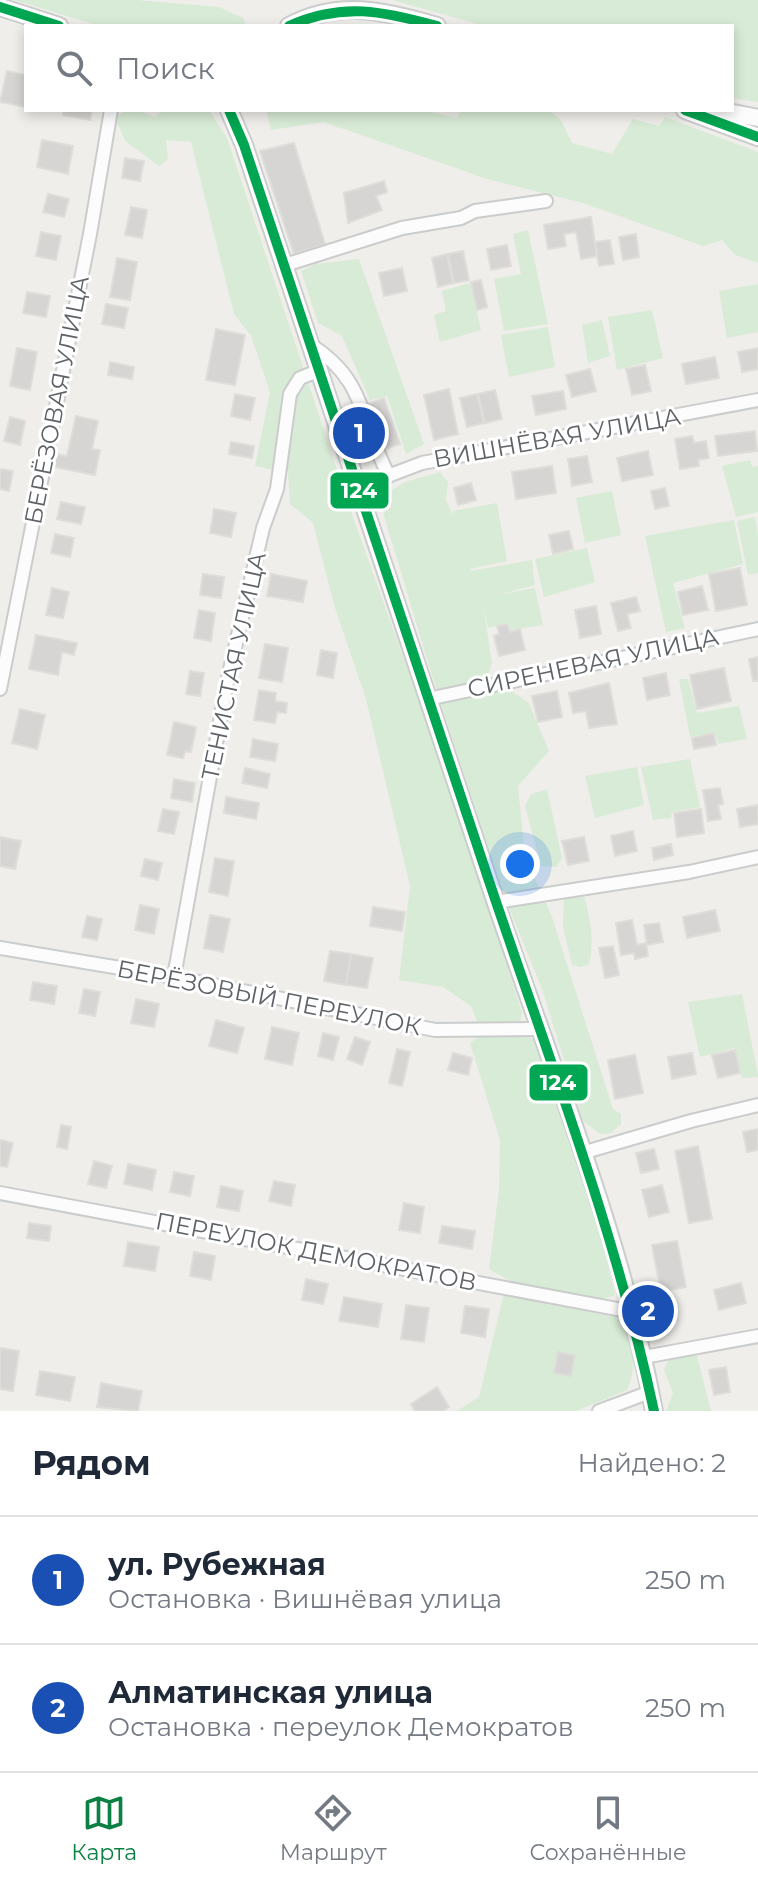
<!DOCTYPE html>
<html lang="ru">
<meta charset="utf-8">
<style>
:root{--surface:#fff;--page:#f6f6f7;--text:#1f2937;--muted:#747a83;--line:#e0e1e3;--accent:#0b8043}
body{margin:0;font-family:Montserrat,sans-serif;background:var(--page);color:var(--text)}
.you{position:absolute;left:520px;top:864px;width:28px;height:28px;margin:-20px;border:6px solid #fff;border-radius:50%;background:#1a73e8;box-shadow:0 0 0 12px #1a73e833}
.badge{display:grid;place-items:center;width:52px;height:52px;border-radius:50%;background:var(--accent);color:#fff;font-size:26px;font-weight:700}
.pin{position:absolute;translate:-50% -50%;border:4px solid #fff;box-shadow:0 2px 8px #0006}
.list{margin:0;padding:0;list-style:none}
h2{display:flex;justify-content:space-between;align-items:center;height:104px;margin:0;padding:0 32px;font-size:34px}
h2 small{font-size:26px;font-weight:400;color:var(--muted)}
.list li{display:grid;grid-template-columns:52px 1fr auto;gap:24px;align-items:center;box-sizing:border-box;height:128px;padding:0 32px;border-top:2px solid var(--line)}
.list b{display:block;font-size:30px;white-space:nowrap}
.list p{margin:0;font-size:26px;white-space:nowrap;color:var(--muted)}
.list em{font-size:26px;font-style:normal;color:var(--muted)}
.icon{flex:none;width:44px;height:44px;fill:none;stroke:currentColor;stroke-width:2;stroke-linecap:round;stroke-linejoin:round}
.map{position:relative;flex:none;width:758px;height:1411px;overflow:hidden}
.search{position:absolute;background:var(--surface);box-shadow:0 4px 12px #0003;left:24px;right:24px;top:24px;height:88px;display:flex;align-items:center;gap:20px;box-sizing:border-box;padding:0 28px;border-radius:0px;color:var(--muted);font-size:30px}
.sheet{height:360px;background:var(--surface)}
nav{display:flex;justify-content:space-around;align-items:center;box-sizing:border-box;height:112px;border-top:2px solid var(--line);background:var(--surface);font-size:22px;color:var(--muted)}
nav a{display:grid;justify-items:center;gap:4px}
nav .on{color:var(--accent)}
.map>svg:first-child{display:block}
.green{fill:#d8ebd6}
.building{fill:#d6d5d3;stroke:#deddd9;stroke-width:2}
.lines{fill:none;stroke-linecap:round;stroke-linejoin:round}
.minor-casing{stroke:#cbcccc;stroke-width:16}
.tertiary-casing{stroke:#cbcccc;stroke-width:20}
.minor{stroke:#fdfcfc;stroke-width:12}
.tertiary{stroke:#fdfcfc;stroke-width:16}
.bus-1-casing{stroke:#fff;stroke-width:16}
.bus-1{stroke:#00a651;stroke-width:10}
.labels{text-anchor:middle;stroke-width:6;stroke-linejoin:round;paint-order:stroke}
.street-label{font-size:24px;fill:#5f6368;stroke:#fff}
.line-badge{stroke:#fff;stroke-width:3}
.badge-label{font-size:22px;text-anchor:middle;font-weight:bold;fill:#fff}
</style>
<div class="map">
<svg width="758" height="1411" viewBox="0 0 758 1411">
<rect width="100%" height="100%" fill="#efeeea"/>
<path class="green" d="M14,0H137L219,7L243,18L246,26H100Z
M392,0H758V102L732,98V26H484Z
M128,110H136L155,117L164,110H209L227,138L350,509L448,782L522,1013L520,1023L478,1024L471,1006L443,987L399,980L410,886L366,699L335,608L313,523L290,504L288,473L255,466L270,392L251,336L234,314L191,142L166,140L168,159L159,166L125,141L115,117Z
M266,110H422L457,118L461,110H548L561,120L572,143L612,154L633,119L659,126L665,117L758,152V263L735,255L722,240L703,246L583,203L487,179L324,122L271,130Z
M528,230L548,324L504,331L494,279L521,274L513,234Z
M359,259L424,444L406,454L387,396L370,400L342,336L318,323L301,271L315,264Z
M470,283L481,330L440,342L434,315L446,311L442,291Z
M758,284V332L727,338L719,291Z
M652,310L663,358L617,370L608,317Z
M602,320L610,356L588,363L582,325Z
M548,327L555,367L509,377L501,335Z
M750,460L752,467L758,466V512L736,517L722,466Z
M440,472L448,482L446,500L453,516V511L497,503L507,561L470,569L471,571L532,560L535,585L498,595L535,588L543,625L510,630L508,623L488,628L483,604L492,663L488,675L529,703L549,751L518,786L525,856L552,917L613,1109L621,1114V1124L611,1133L600,1134L583,1121L542,989L501,888L434,682L384,516L385,494L405,482Z
M612,491L621,535L585,543L576,498Z
M755,517L758,535V573L748,575L737,521Z
M734,520L743,564L673,583L685,628L666,632L645,536Z
M587,548L595,582L544,597L535,559Z
M688,679L697,713L739,706L747,739L718,744L715,732L690,737L679,679Z
M690,759L700,807L672,812L671,818L653,820L641,767Z
M637,767L644,805L595,818L585,776Z
M547,789L562,858L556,867L541,866L525,806L531,794Z
M583,893C590,917 595,940 589,964L581,967L572,965L563,927L564,897Z
M742,994L758,1075V1077L742,1078L735,1048L700,1057L688,1002Z
M481,1035H524L537,1041L596,1215L615,1295L602,1300L516,1284L489,1269L499,1189L500,1140L470,1043Z
M505,1289L549,1305L558,1302L616,1315C638,1330 637,1369 627,1390L576,1411H457L479,1397Z
M696,1352L711,1411H666L673,1393L664,1370L668,1361Z"/>
<path class="building" d="M7,71L26,75V107L0,102Z
M64,110H92L90,120L63,115Z
M42,140L73,146L68,174L37,167Z
M294,143L325,244L294,254L260,151Z
M125,158L144,161L140,181L122,178Z
M384,181L387,192L376,196L382,210L348,223L344,193Z
M48,194L69,199L64,217L43,212Z
M131,207L147,210L142,238L125,235Z
M591,217L597,256L581,259L576,232L564,234L566,246L548,249L544,225Z
M41,232L61,236L56,260L36,256Z
M636,234L639,257L623,260L619,237Z
M610,240L614,264L599,266L595,242Z
M507,245L511,266L491,270L487,249Z
M463,251L469,280L454,283L448,254Z
M447,254L453,283L438,287L432,258Z
M117,258L137,262L130,300L110,297Z
M402,268L407,291L384,296L379,273Z
M481,280L487,307L477,310L471,282Z
M27,292L50,296L46,317L23,313Z
M106,304L128,308L124,328L102,324Z
M216,329L245,335L235,385L206,380Z
M17,348L37,352L30,390L10,386Z
M758,348V369L742,372L738,352Z
M715,357L719,378L686,384L682,364Z
M110,362L134,367L132,379L108,375Z
M645,365L651,391L632,395L626,369Z
M590,369L596,391L572,397L566,375Z
M449,389L458,434L434,440L424,395Z
M495,390L502,419L485,423L478,394Z
M563,391L566,409L536,415L532,396Z
M235,394L255,398L250,420L231,416Z
M477,394L484,423L467,427L460,398Z
M384,398L400,444L384,449L368,404Z
M76,416L98,421L92,449L100,450L95,475L54,467L56,454L67,456Z
M10,417L25,421L20,445L4,441Z
M755,431L757,451L718,456L715,436Z
M692,436L694,443L706,441L709,458L698,460L699,466L680,469L675,439Z
M231,442L254,446L252,458L229,454Z
M648,451L653,475L622,481L617,458Z
M587,456L592,482L572,486L568,459Z
M552,466L556,493L516,499L512,472Z
M0,469L13,471L9,491L0,489Z
M471,483L476,500L458,505L454,488Z
M665,488L669,506L655,509L651,491Z
M61,502L85,507L81,524L57,519Z
M214,509L236,513L231,537L210,533Z
M569,531L573,549L553,554L549,535Z
M55,534L74,538L70,557L51,553Z
M740,568L747,605L716,611L709,574Z
M203,574L224,577L221,598L200,595Z
M271,574L307,581L303,602L267,596Z
M702,586L708,610L683,615L678,592Z
M52,588L69,592L63,618L46,615Z
M636,597L640,611L627,614L631,628L618,631L611,603Z
M596,606L601,634L580,638L575,610Z
M199,610L215,613L211,641L194,638Z
M507,624L510,632L520,629L525,650L499,656L494,636L499,634L497,626Z
M36,635L77,643L74,655L62,652L58,675L29,669Z
M265,644L288,648L282,682L259,678Z
M321,650L337,653L333,678L317,675Z
M758,657V681H753L749,659Z
M724,668L731,701L697,709L690,675Z
M190,671L204,673L200,696L186,694Z
M666,673L670,695L647,700L643,678Z
M609,683L617,724L589,728L586,711L573,713L569,693Z
M259,690L276,693L275,701L287,703L286,713L277,712L275,723L254,720Z
M557,691L562,717L538,722L532,696Z
M20,709L45,715L37,749L12,743Z
M174,722L196,727L191,752L185,751L183,758L167,755Z
M714,733L716,745L694,749L692,738Z
M253,739L278,744L275,761L250,757Z
M245,768L270,774L267,788L242,783Z
M174,779L195,783L192,802L171,798Z
M720,788L723,804L718,805L721,819L708,821L703,790Z
M226,797L259,803L256,819L224,813Z
M758,805V824L740,827L737,809Z
M163,809L179,812L174,834L158,831Z
M701,809L704,833L677,837L674,813Z
M633,831L637,851L615,856L611,836Z
M0,837L21,841L15,869L0,866Z
M584,837L589,861L568,865L562,841Z
M671,844L673,855L654,860L652,848Z
M215,858L234,861L228,896L209,892Z
M145,859L162,863L158,880L141,876Z
M140,905L159,909L154,934L135,930Z
M373,907L405,912L402,931L370,926Z
M715,910L720,931L687,938L683,917Z
M210,915L230,919L223,952L204,948Z
M87,916L102,919L97,940L82,937Z
M632,920L637,945L646,943L648,956L635,959L634,953L621,955L616,923Z
M659,923L663,942L647,945L644,925Z
M613,946L619,975L605,978L599,948Z
M330,951L351,954L346,985L324,981Z
M351,954L373,958L367,988L346,985Z
M33,982L57,986L54,1004L30,1000Z
M84,989L100,992L95,1016L79,1013Z
M136,999L159,1004L154,1027L131,1023Z
M216,1020L244,1028L237,1053L209,1046Z
M272,1027L299,1033L292,1065L265,1059Z
M323,1033L339,1037L333,1060L318,1056Z
M355,1037L370,1042L362,1065L347,1059Z
M397,1049L410,1052L402,1086L389,1083Z
M735,1050L740,1073L718,1078L712,1055Z
M453,1053L472,1058L468,1075L448,1070Z
M692,1053L696,1074L672,1079L668,1057Z
M635,1055L643,1093L615,1099L608,1060Z
M61,1125L71,1127L67,1149L57,1147Z
M758,1129V1150L747,1152L743,1132Z
M0,1140L13,1143L7,1167L0,1166Z
M698,1146L712,1219L689,1223L675,1151Z
M654,1149L659,1169L641,1173L636,1153Z
M94,1161L112,1166L106,1188L88,1184Z
M128,1164L156,1170L152,1190L124,1184Z
M174,1172L194,1176L190,1196L170,1192Z
M274,1181L295,1185L291,1206L269,1201Z
M662,1185L669,1212L649,1217L642,1190Z
M221,1186L243,1191L239,1211L217,1207Z
M404,1203L424,1207L420,1233L399,1230Z
M29,1223L51,1226L49,1241L27,1238Z
M442,1226L475,1231L472,1249L439,1243Z
M677,1241L686,1287L661,1292L652,1245Z
M128,1242L159,1247L155,1271L124,1266Z
M194,1252L215,1256L211,1280L190,1276Z
M306,1279L328,1284L323,1304L302,1300Z
M741,1283L746,1303L719,1310L714,1290Z
M344,1297L382,1304L378,1327L339,1321Z
M406,1305L429,1308L424,1342L401,1339Z
M465,1306L489,1309L485,1337L461,1333Z
M0,1348L19,1351L13,1391L0,1389Z
M558,1352L575,1355L571,1376L554,1373Z
M726,1367L730,1392L714,1395L709,1370Z
M40,1371L75,1377L70,1401L36,1395Z
M101,1383L142,1391L138,1411L97,1407Z
M437,1387L449,1407L443,1411H415L411,1404Z"/>
<g class="lines">
<g class="minor-casing">
<path id="minor" d="M285,265L402,228L461,218L475,211L546,201
M309,344C367,379 360,422 389,476
M359,487L422,463L758,400
M0,689L90,234L111,110
M428,699L758,629
M496,902L689,872L758,857
M0,948L174,977L435,1030L540,1029
M174,977L227,682L263,528L277,489L290,394L300,378L318,371
M582,1153L691,1121L758,1105
M0,1193L633,1312
M644,1357L758,1336
M599,1411L650,1392"/>
</g>
<g class="tertiary-casing">
<path id="tertiary" d="M0,7L59,26
M289,26C338,0 383,10 437,26
M229,110L244,145C329,396 410,649 495,900C552,1069 621,1236 654,1411
M685,110L758,137
M718,110L758,118"/>
</g>
<use href="#minor" class="minor"/>
<use href="#tertiary" class="tertiary"/>
<g class="bus-1-casing">
<path id="bus-1" d="M0,7L59,26
M289,26C342,2 383,11 437,26
M229,110L244,145C327,390 406,636 489,881C548,1057 615,1229 654,1411
M685,110L758,137"/>
</g>
<use href="#bus-1" class="bus-1"/>
</g>
<g class="labels">
<g class="street-label">
<text transform="translate(57 400) rotate(-79)" y="8">БЕРЁЗОВАЯ УЛИЦА</text>
<text transform="translate(557 438) rotate(-10)" y="8">ВИШНЁВАЯ УЛИЦА</text>
<text transform="translate(593 663) rotate(-12)" y="8">СИРЕНЕВАЯ УЛИЦА</text>
<text transform="translate(234 666) rotate(-78)" y="8">ТЕНИСТАЯ УЛИЦА</text>
<text transform="translate(269 998) rotate(11)" y="8">БЕРЁЗОВЫЙ ПЕРЕУЛОК</text>
<text transform="translate(316 1252) rotate(11)" y="8">ПЕРЕУЛОК ДЕМОКРАТОВ</text>
</g>
</g>
<g class="line-badge">
<rect x="329" y="471" width="61" height="39" rx="8" fill="#00a651"/>
<rect x="528" y="1063" width="61" height="39" rx="8" fill="#00a651"/>
</g>
<g class="badge-label">
<text x="359" y="498">124</text>
<text x="558" y="1090">124</text>
</g>
</svg>
<div class="you"></div>
<div class="pin badge" style="left:359px;top:433px;background:#1a4fb4">1</div>
<div class="pin badge" style="left:648px;top:1311px;background:#1a4fb4">2</div>
<div class="search"><svg class="icon" aria-label="search" viewBox="0 0 24 24"><circle cx="10" cy="10" r="6"/><path d="M15 15l6 6"/></svg>Поиск</div>
</div>
<section class="sheet">
<h2>Рядом<small>Найдено: 2</small></h2>
<ul class="list">
<li><span class="badge" style="background:#1a4fb4">1</span><div><b>ул. Рубежная</b><p>Остановка · Вишнёвая улица</p></div><em>250 m</em></li>
<li><span class="badge" style="background:#1a4fb4">2</span><div><b>Алматинская улица</b><p>Остановка · переулок Демократов</p></div><em>250 m</em></li>
</ul>
</section>
<nav>
<a class="on"><svg class="icon" aria-label="map" viewBox="0 0 24 24"><path d="M3 6l6-2 6 2 6-2v14l-6 2-6-2-6 2zM9 4v14M15 6v14"/></svg>Карта</a>
<a><svg class="icon" aria-label="directions" viewBox="0 0 24 24"><path d="M12 3l9 9-9 9-9-9zM9 14v-3h6M13 9l2 2-2 2"/></svg>Маршрут</a>
<a><svg class="icon" aria-label="saved" viewBox="0 0 24 24"><path d="M7 4h10v16l-5-4-5 4z"/></svg>Сохранённые</a>
</nav>
